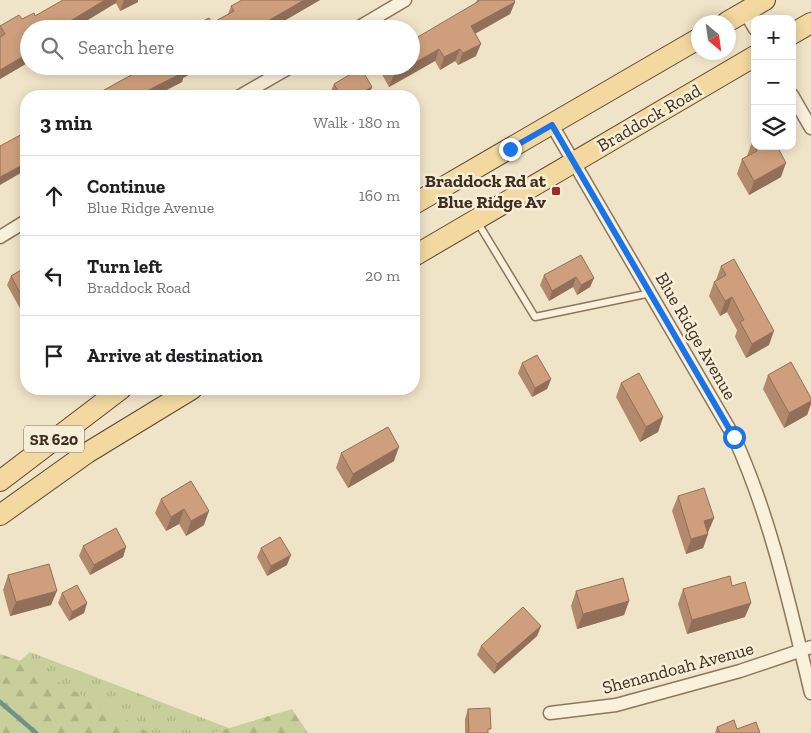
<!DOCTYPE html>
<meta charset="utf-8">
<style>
:root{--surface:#fff;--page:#f6f6f6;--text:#202124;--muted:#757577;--line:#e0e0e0}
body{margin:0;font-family:"Zilla Slab",serif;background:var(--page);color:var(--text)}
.controls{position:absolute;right:15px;top:15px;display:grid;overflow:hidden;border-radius:10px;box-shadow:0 2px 12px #0003}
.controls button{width:45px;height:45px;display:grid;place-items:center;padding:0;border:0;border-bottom:1px solid var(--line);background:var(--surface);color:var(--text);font:25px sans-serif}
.compass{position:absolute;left:691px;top:15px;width:45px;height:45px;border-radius:50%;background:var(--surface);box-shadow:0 2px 12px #0003;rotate:151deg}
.stop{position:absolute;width:15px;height:15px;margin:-11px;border:4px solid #1a73e8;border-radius:50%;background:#fff}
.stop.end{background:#1a73e8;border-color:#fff;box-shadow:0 1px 5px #0008}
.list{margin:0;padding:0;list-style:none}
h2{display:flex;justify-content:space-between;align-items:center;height:65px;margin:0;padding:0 20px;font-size:21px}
h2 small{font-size:16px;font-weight:400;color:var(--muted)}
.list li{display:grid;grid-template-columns:32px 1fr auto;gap:15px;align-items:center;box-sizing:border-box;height:80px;padding:0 20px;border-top:1px solid var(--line)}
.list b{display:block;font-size:19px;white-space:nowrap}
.list p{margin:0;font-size:16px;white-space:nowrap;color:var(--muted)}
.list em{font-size:16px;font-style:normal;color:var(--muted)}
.icon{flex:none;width:28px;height:28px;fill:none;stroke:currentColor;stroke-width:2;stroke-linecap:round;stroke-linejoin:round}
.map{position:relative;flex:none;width:811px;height:733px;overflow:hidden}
.search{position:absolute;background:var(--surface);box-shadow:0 2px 12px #0003;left:20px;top:20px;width:400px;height:55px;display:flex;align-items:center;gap:12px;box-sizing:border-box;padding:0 18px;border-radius:28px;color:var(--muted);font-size:19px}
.panel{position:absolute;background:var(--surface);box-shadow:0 2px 12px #0003;left:20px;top:90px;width:400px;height:305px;border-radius:20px}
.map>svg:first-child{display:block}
.grass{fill:url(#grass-tufts)}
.forest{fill:url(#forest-firs)}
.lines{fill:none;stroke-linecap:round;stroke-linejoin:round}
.stream{stroke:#6f938a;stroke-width:4.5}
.lane-casing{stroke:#8d765c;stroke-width:9}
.street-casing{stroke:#8d765c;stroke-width:15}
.primary-casing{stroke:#5b4430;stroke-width:22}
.lane{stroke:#faf1dc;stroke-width:6}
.street{stroke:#faf1dc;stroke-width:12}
.primary{stroke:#f3d9a0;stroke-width:20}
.wall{fill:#b2896c}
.shaded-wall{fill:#916f58}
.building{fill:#cf9f7d;stroke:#916f58}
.route{stroke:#1a73e8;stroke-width:6}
.poi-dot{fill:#9e2a2b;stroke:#f7eed8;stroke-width:2}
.labels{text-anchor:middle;stroke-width:5;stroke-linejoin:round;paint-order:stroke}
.shield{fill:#f7eed8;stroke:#756857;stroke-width:1}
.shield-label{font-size:16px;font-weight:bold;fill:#3d2e20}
.street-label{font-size:18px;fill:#3d2e20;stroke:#f7eed8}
.poi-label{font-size:18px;font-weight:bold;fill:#3d2e20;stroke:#f7eed8;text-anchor:end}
</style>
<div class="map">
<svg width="811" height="733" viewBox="0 0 811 733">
<defs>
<pattern id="grass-tufts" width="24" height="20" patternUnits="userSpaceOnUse" patternTransform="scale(1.25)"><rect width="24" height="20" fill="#c9cf9b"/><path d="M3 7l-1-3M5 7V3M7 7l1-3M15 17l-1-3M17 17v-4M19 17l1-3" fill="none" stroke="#aeb285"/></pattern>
<pattern id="forest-firs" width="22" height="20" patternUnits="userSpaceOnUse" patternTransform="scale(1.25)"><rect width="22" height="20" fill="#c9cf9b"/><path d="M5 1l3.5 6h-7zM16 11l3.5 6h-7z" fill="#aeb285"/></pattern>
</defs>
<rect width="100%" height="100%" fill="#f0e4c8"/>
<path class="grass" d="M30,652L242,733H0V678Z"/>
<path class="forest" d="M0,654L18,660L150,733H0Z
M292,709L308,733H213Z"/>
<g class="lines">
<path class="stream" d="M0,702L36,733"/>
<g class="lane-casing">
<path id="lane" d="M478,223L535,317L651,293"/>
</g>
<g class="street-casing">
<path id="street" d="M745,12L755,29
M356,29L405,0
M792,95L811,128
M240,96L292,66
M552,125L734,437C771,518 790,607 811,693
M0,237L26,221
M550,713L616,705L740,671L811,647"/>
</g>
<g class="primary-casing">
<path id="primary" d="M727,22L765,0
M792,34L811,23
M414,204L698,39
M414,256L755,56
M0,481L121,389
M0,515L87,453L192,389"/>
</g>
<use href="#lane" class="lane"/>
<use href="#street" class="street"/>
<use href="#primary" class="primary"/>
</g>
<path class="wall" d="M63,0H138V2L120,11L116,3L29,29V62L0,79V26L35,16Z
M320,0L270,29H196L197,24L212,23L228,14L231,6Z
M477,0H514L515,2L510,14L475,34L476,56L458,65L455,61L440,70L435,61L389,87L379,69L380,66H411L476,3Z
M139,66H204L183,78L182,82L155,96H96L97,94L137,72Z
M334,84L372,87L368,96H332L330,93Z
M752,142L781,177L749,195L737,174L742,159L747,156Z
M721,266L769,345L746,358L735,337L737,330L727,312L720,316L709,296L714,282L716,280Z
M26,267V309L22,312L7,285L11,276Z
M544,275L594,278L590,287L577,295L573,287L549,301L540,285Z
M522,363L551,379L547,389L532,397L518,373Z
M768,375L811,398V404L807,415L784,428L763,389Z
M621,383L663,417L658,432L640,442L616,397Z
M341,453L394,461L348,488L336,468Z
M191,481L204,525L186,536L179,524L166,531L155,513L161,499Z
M678,496L714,518L708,532V534L703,548L686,554L672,511Z
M83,546L126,547L123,557L90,575L79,556Z
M261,548L287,565L267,576L257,557Z
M8,575L51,605L10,616L3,590Z
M732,586L745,617L687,634L678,604L683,589Z
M576,591L629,601L624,615L577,629L571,606Z
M62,593L87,603L84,613L69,621L58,603Z
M541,626L537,636L494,674L477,655L481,646Z
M468,709L489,733H465V719Z
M717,727L737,729L760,733H715Z"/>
<path class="shaded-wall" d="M105,0H117L116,3L73,29H57Z
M124,0H138V2L120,11Z
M304,0H320L270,29H254Z
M515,2L510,14L467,38L471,26Z
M481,44L476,56L458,65L463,53Z
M439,49L435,61L389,87L394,74L408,66H411V65Z
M460,49L455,61L440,70L444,57Z
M29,53V62L0,79V70Z
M188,66H204L183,78L182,82L155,96H137Z
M372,87L368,96H356Z
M26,163V170L0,185V177Z
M786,163L781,177L749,195L754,181Z
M576,277L573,287L549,301L552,291Z
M594,278L590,287L577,295L581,285Z
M732,297L727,312L720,316L725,301Z
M25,302H26V309L22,312Z
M774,331L769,345L746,358L752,344Z
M551,379L547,389L532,397L535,388Z
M811,401V404L807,415L784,428L789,413Z
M663,417L658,432L640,442L646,427Z
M399,447L394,461L348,488L353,474Z
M184,509L179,524L166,531L171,517Z
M209,511L204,525L186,536L191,521Z
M714,518L708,532L699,535L704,521Z
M708,534L703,548L686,554L691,539Z
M126,547L123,557L90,575L94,565Z
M291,555L287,565L267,576L271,566Z
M57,591L51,605L10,616L16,602Z
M629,601L624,615L577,629L583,614Z
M87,603L84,613L69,621L72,612Z
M751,603L745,617L687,634L692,620Z
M541,626L537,636L494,674L497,664Z"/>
<path class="building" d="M63,0H105L57,29H29V53L0,70V37L5,34L0,26L19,15L22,19L34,13L35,16Z
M242,0H304L254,29H200L197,24L209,18L212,23L234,11L231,6Z
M478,0H514L515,2L471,26L481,44L463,53L460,49L444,57L439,49L411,65V41L479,1Z
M141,66H188L185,68L186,71L137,96H99L97,94L142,69Z
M389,66H408L394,74Z
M361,68L372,87L356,96H341L334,84Z
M26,132V163L0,177V146Z
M755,146H777L786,163L754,181L742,159L757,151Z
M581,255L594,278L581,285L576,277L552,291L544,275Z
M734,259L774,331L752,344L740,322L744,320L732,297L725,301L714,282L726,275L721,266Z
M26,267V302H25L11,276Z
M537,355L551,379L535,388L522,363Z
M791,362L811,398V401L789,413L768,375Z
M639,373L663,417L646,427L621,383Z
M388,427L399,447L353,474L341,453Z
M191,481L209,511L191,521L184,509L171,517L161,499Z
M704,488L714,518L704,521L708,534L691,539L678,496Z
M116,528L126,547L94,565L83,546Z
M280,537L291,555L271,566L261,548Z
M49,564L57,591L16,602L8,575Z
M730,576L732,586L745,582L751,603L692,620L683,589Z
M623,578L629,601L583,614L576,591Z
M77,585L87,603L72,612L62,593Z
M523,607L541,626L497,664L481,646Z
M490,708L491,729H488V733H469L468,709Z
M734,720L737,729L756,722L760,733H720L717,727Z"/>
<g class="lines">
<path class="route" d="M510,149L552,125L734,437"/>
</g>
<rect class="poi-dot" x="551" y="186" width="10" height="10" rx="2.5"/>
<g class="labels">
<rect class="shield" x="24" y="425.5" width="60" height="27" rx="4"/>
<g class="shield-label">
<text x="54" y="445">SR 620</text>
</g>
<g class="street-label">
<text transform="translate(649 118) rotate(-30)" y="6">Braddock Road</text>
<text transform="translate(696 336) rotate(60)" y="6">Blue Ridge Avenue</text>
<text transform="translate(678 668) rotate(-15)" y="6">Shenandoah Avenue</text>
</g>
<g class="poi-label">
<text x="546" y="187">Braddock Rd at<tspan x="546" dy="21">Blue Ridge Av</tspan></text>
</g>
</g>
</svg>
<div class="controls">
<button>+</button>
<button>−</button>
<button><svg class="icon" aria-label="layers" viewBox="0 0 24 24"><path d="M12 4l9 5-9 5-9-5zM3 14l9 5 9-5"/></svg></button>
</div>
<svg class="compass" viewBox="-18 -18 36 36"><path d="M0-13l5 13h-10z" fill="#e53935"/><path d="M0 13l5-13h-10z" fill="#757577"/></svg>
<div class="stop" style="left:734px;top:437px"></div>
<div class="stop end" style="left:510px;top:149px"></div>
<div class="search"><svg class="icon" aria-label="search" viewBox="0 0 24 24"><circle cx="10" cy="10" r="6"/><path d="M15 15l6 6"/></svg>Search here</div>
<section class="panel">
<h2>3 min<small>Walk · 180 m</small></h2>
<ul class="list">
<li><svg class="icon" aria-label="ahead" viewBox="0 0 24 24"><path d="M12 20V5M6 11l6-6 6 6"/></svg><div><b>Continue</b><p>Blue Ridge Avenue</p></div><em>160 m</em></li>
<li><svg class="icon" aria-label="left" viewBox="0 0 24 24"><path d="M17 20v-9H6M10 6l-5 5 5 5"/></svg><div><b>Turn left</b><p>Braddock Road</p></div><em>20 m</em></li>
<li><svg class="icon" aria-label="arrive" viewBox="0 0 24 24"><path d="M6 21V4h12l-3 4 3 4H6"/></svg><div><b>Arrive at destination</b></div></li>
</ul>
</section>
</div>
